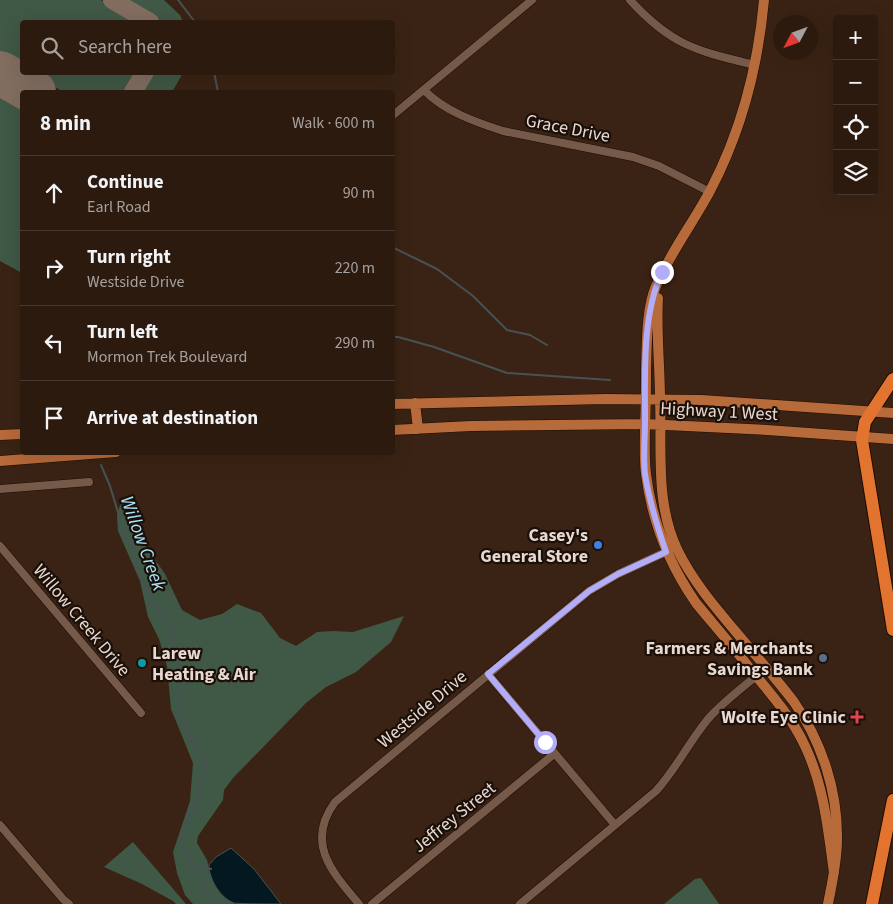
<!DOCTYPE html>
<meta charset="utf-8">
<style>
:root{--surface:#2c1a0f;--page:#38271d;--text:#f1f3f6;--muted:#a6a19e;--line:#48382f}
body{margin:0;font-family:"Source Sans 3",sans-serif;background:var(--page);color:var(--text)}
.controls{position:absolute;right:15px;top:15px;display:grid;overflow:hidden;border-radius:5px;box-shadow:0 5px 20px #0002}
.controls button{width:45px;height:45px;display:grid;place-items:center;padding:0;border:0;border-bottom:1px solid var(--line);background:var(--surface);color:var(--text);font:25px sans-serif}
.compass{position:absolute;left:773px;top:15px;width:45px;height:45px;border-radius:50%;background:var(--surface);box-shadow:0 5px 20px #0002;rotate:229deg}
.stop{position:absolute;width:15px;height:15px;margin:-11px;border:4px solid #b3adf9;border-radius:50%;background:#fff}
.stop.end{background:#b3adf9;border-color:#fff;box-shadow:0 1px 5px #0008}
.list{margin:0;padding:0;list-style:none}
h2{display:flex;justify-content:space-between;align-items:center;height:65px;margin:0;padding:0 20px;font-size:21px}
h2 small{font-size:16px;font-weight:400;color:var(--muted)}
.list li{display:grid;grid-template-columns:32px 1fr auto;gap:15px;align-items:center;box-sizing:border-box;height:75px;padding:0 20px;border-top:1px solid var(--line)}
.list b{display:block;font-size:19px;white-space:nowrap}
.list p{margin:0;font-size:16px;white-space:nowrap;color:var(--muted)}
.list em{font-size:16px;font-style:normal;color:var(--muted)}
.icon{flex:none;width:28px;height:28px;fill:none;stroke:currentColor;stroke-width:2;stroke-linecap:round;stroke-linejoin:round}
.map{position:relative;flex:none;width:893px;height:904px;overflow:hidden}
.search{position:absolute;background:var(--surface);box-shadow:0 5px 20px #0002;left:20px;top:20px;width:375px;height:55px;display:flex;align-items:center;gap:12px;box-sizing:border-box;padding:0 18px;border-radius:5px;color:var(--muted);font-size:19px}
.panel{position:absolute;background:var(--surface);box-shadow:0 5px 20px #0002;left:20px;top:90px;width:375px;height:365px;border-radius:5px}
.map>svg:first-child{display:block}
.green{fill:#405846}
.water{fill:#03181f;stroke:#485254}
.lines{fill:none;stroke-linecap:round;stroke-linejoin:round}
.stream{stroke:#485254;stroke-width:2}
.taxiway{stroke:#826d60;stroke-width:18}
.runway{stroke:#826d60;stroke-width:44}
.minor-casing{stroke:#200b01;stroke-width:9}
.major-casing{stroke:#200b01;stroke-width:11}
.highway-casing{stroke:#200b01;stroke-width:14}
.minor{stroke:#755a4a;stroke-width:8}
.major{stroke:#b76a3a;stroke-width:10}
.highway{stroke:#e37430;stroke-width:12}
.route{stroke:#b3adf9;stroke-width:6}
.shop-dot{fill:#3f7fe0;stroke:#1a0f09;stroke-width:2}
.service-dot{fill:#5c6f8a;stroke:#1a0f09;stroke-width:2}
.culture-dot{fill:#0f9aa8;stroke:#1a0f09;stroke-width:2}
.health-dot{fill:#e0444e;stroke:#1a0f09;stroke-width:2}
.labels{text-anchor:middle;stroke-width:4.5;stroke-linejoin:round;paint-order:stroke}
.street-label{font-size:18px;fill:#e8d8cf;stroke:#1a0f09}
.poi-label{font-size:18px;font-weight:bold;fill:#e8d8cf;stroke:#1a0f09;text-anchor:end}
.water-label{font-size:19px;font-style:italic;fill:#aae4f9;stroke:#1a0f09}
</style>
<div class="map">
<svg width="893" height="904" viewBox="0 0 893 904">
<rect width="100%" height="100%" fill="#3a2314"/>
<path class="green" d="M0,0H101L138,22H22V69L0,56Z
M122,0H164L180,15L183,22H158Z
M29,73L139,72V73L127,92H64Z
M151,73V72L183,73L172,92H139Z
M0,90L22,103V273L0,261Z
M123,500L133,502L138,535L165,574L182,610L200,620L222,614L237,604L261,613L280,638L296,646L317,632L333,631L353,632L404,616L391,642L356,672L326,687L306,703L233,778L224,790L223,800L198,836L197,843L207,860L210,874L223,895L235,904H193L185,895L177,873L173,852L190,801L193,763L171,709L167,666L159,639L148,617L140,581L118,531L117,516L119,508Z
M133,842L186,904H176L173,901L142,884L104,867Z
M701,878L719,904H664L695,879Z"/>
<path class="water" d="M231,848L254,869L281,904C271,904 241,904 234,903C220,898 209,879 209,865L216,857Z"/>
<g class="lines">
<path class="stream" d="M178,0L195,22
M214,72L218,92
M392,247L437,269L473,296L507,330L530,335L547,345
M392,337H398L434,347L507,373L610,380
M101,465L110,486L123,529L152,604L167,620L177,649L180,681V715L187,732L205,762L201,786L180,842L211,898L216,904
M192,864L211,869"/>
<path class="taxiway" d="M112,0L150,22
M133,92L145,72"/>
<path class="runway" d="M0,73L34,92"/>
<g class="minor-casing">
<path id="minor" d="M630,0C672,46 697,51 755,65
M424,90C444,111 475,122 503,131L633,157L659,166L710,192
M392,116L532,0
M0,489L89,482
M0,546L141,713
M488,674L615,825
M0,825L63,899L69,904
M359,904C332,872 305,843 335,802L589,591L618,574L670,550
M372,904L554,754
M520,904L656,791C676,769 689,742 708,719C725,700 746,685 766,668"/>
</g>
<g class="major-casing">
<path id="major" d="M764,0C758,67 741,132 710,191C693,223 670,253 656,286C646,309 647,344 646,369C646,387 646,406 645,425C645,441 644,458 646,474C652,522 669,564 696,603C715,626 734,648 752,671C772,695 792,718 805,746C824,786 828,829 834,873
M658,298C656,332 660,366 660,400C662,450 655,502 677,549C692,580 714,606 736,632C755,655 776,678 794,702C822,742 838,792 837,840C837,862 832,883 828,904
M415,403L418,429
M392,404L605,399L702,400L893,413
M392,430L471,426L645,424L767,430L893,439
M0,435L22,434
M0,461L116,452"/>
</g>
<g class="highway-casing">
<path id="highway" d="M893,379L865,422L862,440L893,630
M872,904L893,800"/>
</g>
<use href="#minor" class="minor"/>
<use href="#major" class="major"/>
<use href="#highway" class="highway"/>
</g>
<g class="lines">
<path class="route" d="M545,742L488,674L589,591L618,574L666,552C657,526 649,500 645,474C643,456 645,438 645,420C645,373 642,315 662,272"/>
</g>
<circle class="shop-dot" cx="598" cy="545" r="5"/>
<circle class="service-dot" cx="823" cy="658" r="5"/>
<circle class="culture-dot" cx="142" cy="663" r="5"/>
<path class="health-dot" d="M854.5 709.5h5v5h5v5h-5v5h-5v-5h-5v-5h5z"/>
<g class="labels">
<g class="street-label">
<text transform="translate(568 128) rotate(11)" y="6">Grace Drive</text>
<text transform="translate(719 411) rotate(3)" y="6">Highway 1 West</text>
<text transform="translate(82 620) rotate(50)" y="6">Willow Creek Drive</text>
<text transform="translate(422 709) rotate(-40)" y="6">Westside Drive</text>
<text transform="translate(454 817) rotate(-39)" y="6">Jeffrey Street</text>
</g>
<g class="poi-label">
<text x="588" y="541">Casey's<tspan x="588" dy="21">General Store</tspan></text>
<text x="813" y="654">Farmers &amp; Merchants<tspan x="813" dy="21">Savings Bank</tspan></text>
<text x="152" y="659" text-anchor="start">Larew<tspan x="152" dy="21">Heating &amp; Air</tspan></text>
<text x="846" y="723">Wolfe Eye Clinic</text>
</g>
<g class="water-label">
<text transform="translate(144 543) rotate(70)" y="7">Willow Creek</text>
</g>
</g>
</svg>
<div class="controls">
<button>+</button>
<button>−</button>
<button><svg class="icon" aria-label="locate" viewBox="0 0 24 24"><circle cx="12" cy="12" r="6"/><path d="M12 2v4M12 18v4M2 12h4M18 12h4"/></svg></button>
<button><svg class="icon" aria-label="layers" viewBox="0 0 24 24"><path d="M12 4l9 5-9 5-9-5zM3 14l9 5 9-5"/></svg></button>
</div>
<svg class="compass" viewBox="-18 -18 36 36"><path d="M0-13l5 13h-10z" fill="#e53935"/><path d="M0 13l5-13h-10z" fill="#a6a19e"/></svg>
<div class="stop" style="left:545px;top:742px"></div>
<div class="stop end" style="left:662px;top:272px"></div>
<div class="search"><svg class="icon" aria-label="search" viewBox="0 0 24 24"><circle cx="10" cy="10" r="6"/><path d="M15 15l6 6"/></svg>Search here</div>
<section class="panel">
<h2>8 min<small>Walk · 600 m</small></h2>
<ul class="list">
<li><svg class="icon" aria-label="ahead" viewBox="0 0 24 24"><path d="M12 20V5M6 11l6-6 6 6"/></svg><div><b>Continue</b><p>Earl Road</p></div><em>90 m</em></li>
<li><svg class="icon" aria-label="right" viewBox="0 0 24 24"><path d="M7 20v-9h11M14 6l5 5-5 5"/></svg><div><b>Turn right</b><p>Westside Drive</p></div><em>220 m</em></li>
<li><svg class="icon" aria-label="left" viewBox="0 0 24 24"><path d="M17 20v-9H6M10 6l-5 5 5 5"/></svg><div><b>Turn left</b><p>Mormon Trek Boulevard</p></div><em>290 m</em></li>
<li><svg class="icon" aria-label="arrive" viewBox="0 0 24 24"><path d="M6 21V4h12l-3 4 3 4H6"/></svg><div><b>Arrive at destination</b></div></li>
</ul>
</section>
</div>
